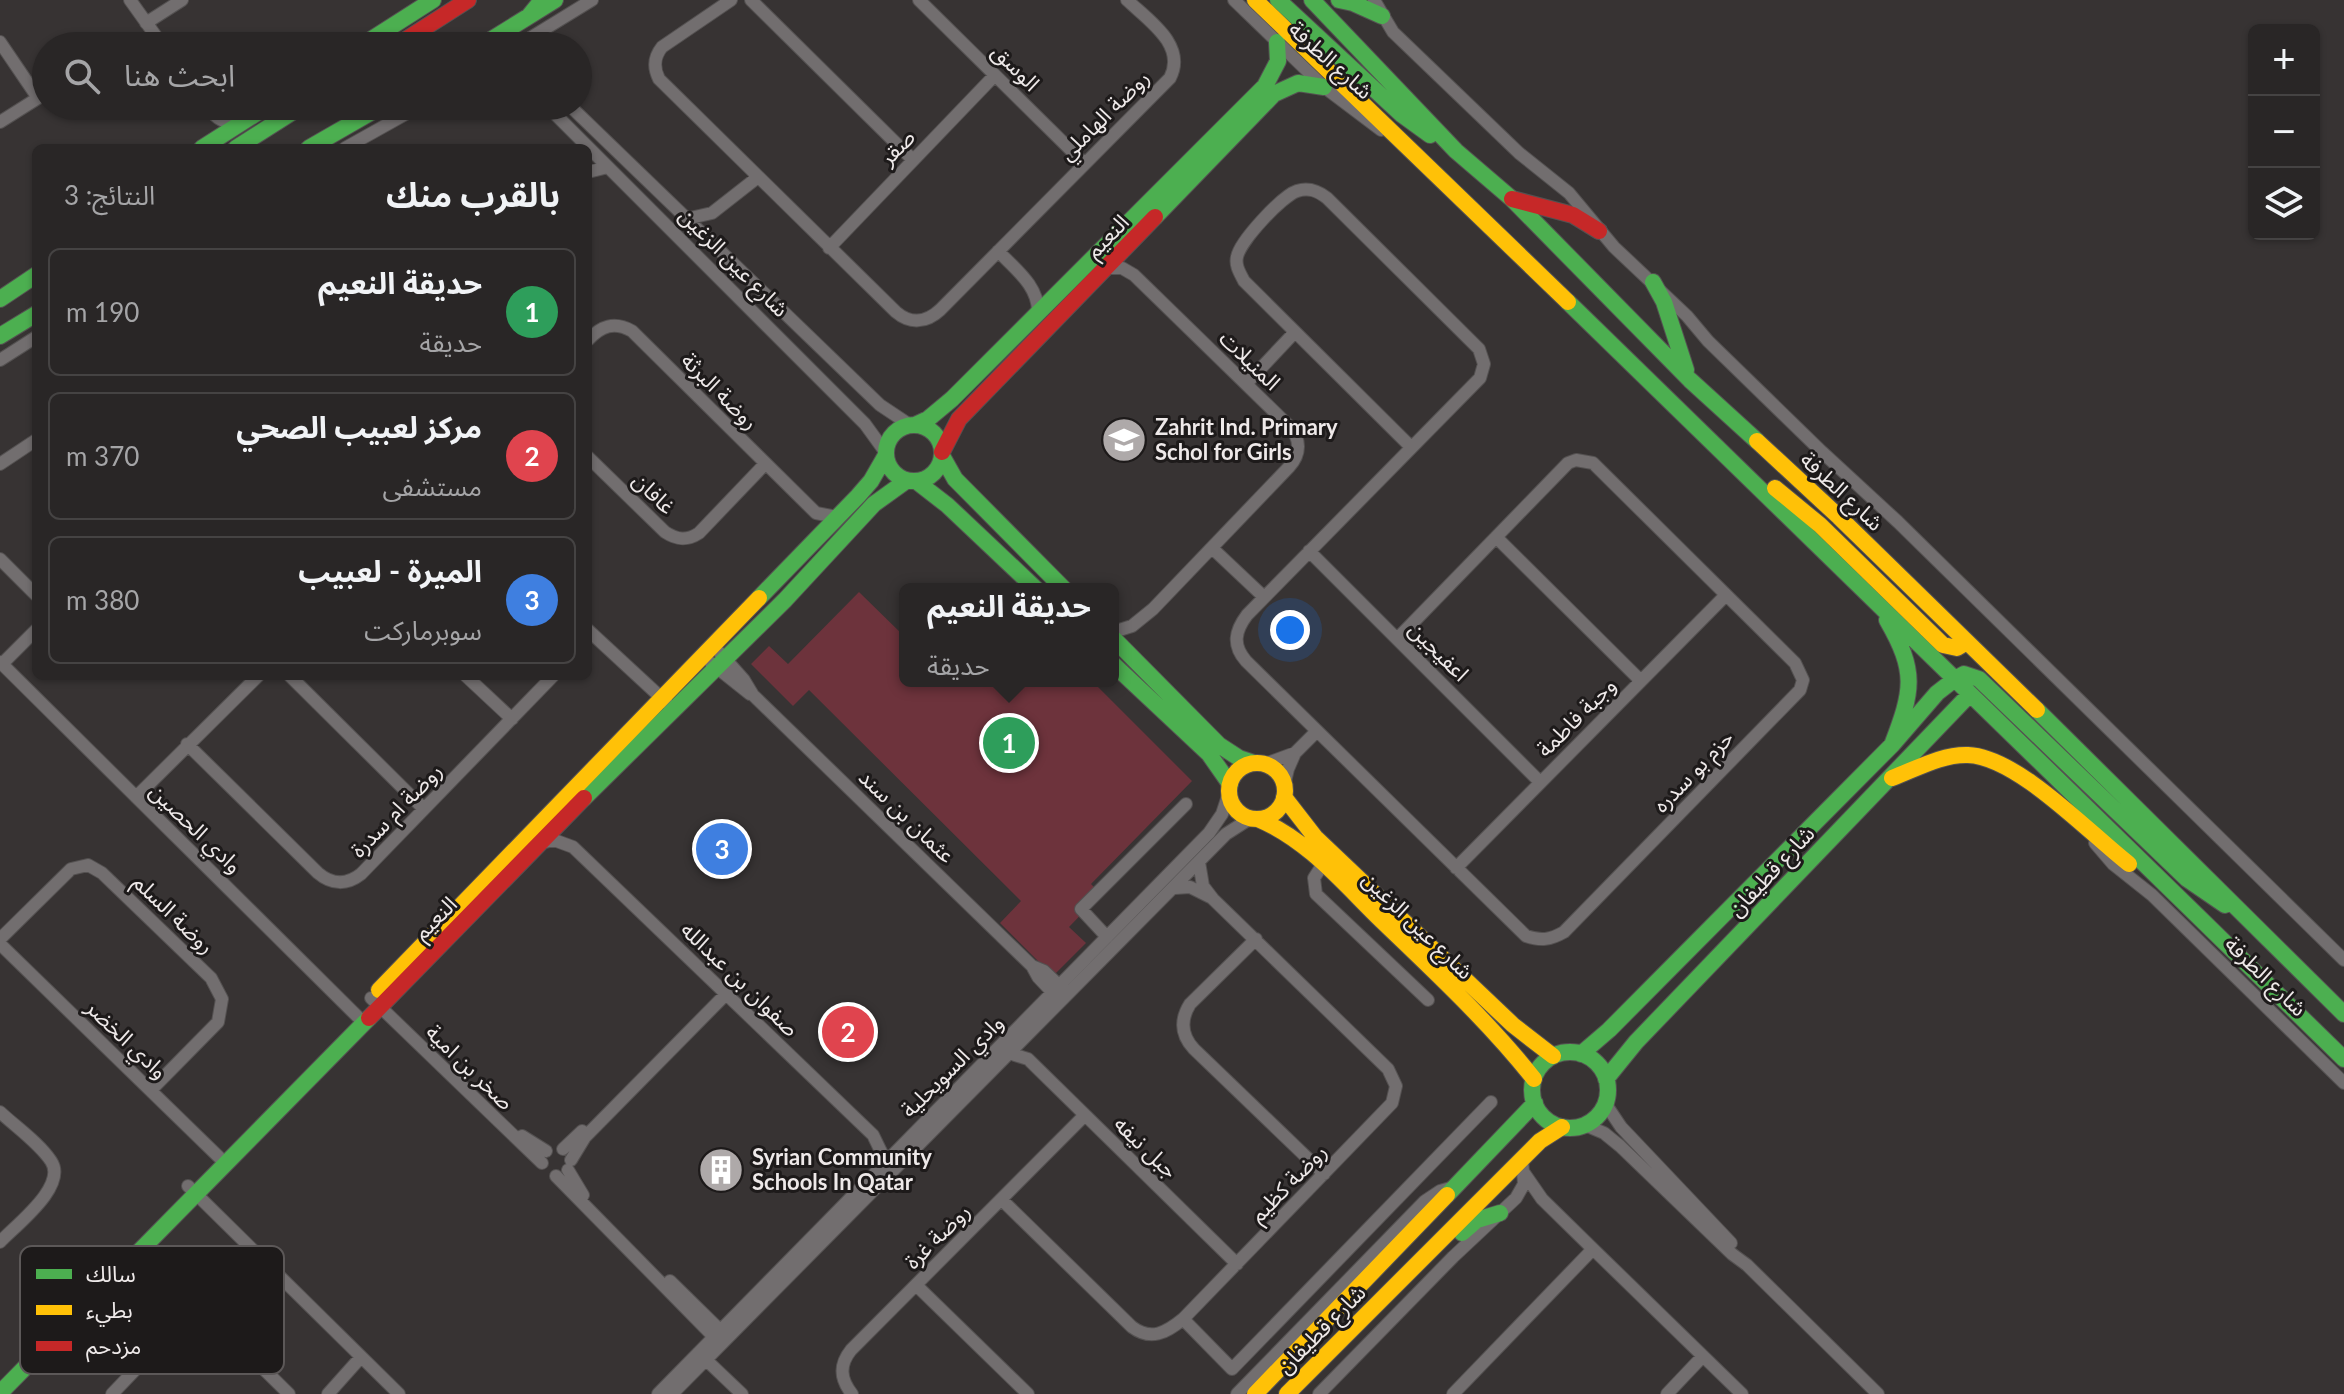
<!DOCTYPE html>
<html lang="ar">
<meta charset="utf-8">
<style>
:root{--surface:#292626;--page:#312e2e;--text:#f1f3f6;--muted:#a5a5a7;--line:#454343;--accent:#8abfa5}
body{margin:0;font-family:Lato,"Noto Sans Arabic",sans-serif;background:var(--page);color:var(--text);direction:rtl}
.controls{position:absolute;right:24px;top:24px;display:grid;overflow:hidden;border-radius:12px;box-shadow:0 2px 6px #0004}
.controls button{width:72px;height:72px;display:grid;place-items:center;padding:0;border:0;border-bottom:2px solid var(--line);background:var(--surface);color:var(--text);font:40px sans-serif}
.you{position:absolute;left:1290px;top:630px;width:28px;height:28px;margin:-20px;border:6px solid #fff;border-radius:50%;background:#1a73e8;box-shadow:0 0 0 12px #1a73e833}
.badge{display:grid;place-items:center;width:52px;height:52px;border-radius:50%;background:var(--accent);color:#fff;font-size:26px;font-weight:700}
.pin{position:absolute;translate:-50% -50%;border:4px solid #fff;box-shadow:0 2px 8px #0006}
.popup{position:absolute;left:899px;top:583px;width:220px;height:104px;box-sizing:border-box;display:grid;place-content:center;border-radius:12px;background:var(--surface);filter:drop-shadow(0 2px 6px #0005);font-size:26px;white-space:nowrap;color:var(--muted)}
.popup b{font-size:30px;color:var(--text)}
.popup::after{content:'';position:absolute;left:50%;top:100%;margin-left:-16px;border:16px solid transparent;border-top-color:var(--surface)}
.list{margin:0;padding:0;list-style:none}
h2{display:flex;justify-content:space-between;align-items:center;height:104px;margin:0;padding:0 32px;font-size:34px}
h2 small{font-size:26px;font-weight:400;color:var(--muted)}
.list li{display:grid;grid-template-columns:52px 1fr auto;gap:24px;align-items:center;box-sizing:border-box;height:128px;margin:0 16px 16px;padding:0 16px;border:2px solid var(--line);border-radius:12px}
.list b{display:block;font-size:30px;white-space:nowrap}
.list p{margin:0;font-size:26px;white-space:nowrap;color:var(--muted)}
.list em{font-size:26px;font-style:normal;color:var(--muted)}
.icon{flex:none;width:44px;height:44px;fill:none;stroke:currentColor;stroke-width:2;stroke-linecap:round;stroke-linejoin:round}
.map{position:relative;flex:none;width:2344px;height:1394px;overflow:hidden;direction:ltr}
.search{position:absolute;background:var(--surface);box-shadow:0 2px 6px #0004;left:32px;top:32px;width:560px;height:88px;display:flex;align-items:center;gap:20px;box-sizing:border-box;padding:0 28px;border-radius:44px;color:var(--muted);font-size:30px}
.panel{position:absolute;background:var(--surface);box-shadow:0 2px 6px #0004;left:32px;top:144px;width:560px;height:536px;border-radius:12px;direction:rtl}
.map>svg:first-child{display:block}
.green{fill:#6d333c}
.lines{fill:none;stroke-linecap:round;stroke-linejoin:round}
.street-casing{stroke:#545151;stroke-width:14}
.fast-casing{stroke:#545151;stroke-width:18}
.slow-casing{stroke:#545151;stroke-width:18}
.jam-casing{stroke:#545151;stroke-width:18}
.street{stroke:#726e6f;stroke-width:12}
.fast{stroke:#4caf50;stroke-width:16}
.slow{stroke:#ffc107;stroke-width:16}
.jam{stroke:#c62828;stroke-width:16}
.labels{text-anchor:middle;stroke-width:6;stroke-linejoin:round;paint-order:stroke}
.street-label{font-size:22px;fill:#eee9e9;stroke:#1d1a1a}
.poi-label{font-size:22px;font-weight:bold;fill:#eee9e9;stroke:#1d1a1a;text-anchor:start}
.key{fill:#1d1a1a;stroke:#5c5858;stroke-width:2}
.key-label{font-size:22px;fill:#eee9e9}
</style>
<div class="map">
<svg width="2344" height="1394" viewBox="0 0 2344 1394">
<rect width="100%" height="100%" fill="#373333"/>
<path class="green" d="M859,592L905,637V681H1092L1192,781L1091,884L1101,894L1069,927L1086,943L1053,976L1000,923L1021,901L809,690L793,706L751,664L769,646L788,664Z"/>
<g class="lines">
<g class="street-casing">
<path id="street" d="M130,0L163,46
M731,0L662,47C654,57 653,67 659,79L896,312C910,324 926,323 940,310L1170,78C1187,45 1148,20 1127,0
M751,0L912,159
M919,0L1084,163
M1234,0L1324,87L1381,130
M1374,0L1393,32L1519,153L1569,193L1614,247L1687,316L1708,341L1822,452L1898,522L2344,960
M146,23L182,0
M0,42L38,98
M517,46L592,0
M207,106C216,119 225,125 241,122
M547,106L865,424L886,453
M570,106L880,405L910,425
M0,122L46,93
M345,148L420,106
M588,172L608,167
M686,219L712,213L758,177
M829,248L995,75
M998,251C1015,269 1039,286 1038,313
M1107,268H1122L1134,275L1289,426C1301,439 1301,454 1289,467L1153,609L1132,626L1113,632
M588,340C601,326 614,321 632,331L816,513L837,517
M0,360L36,337
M1246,384L1295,332
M588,457L665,532C677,540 687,541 699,533L765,464
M0,464L36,440
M1496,537L1640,680
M1212,548L1264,597
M1309,551L1540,782
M0,559L36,595
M588,630L668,704
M1398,638L1568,463L1576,460L1593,463L1795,663L1803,680L1800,690L1564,932C1550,940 1541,941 1526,936L1246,661C1232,645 1235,631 1247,615L1480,378L1484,364L1479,349L1327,198C1318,191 1309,187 1297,191C1282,196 1240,241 1237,257C1235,266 1240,273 1244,281L1411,447
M720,653L744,680L753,695L1032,966L1038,977L1056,996
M0,662L363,1022
M711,663L750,694
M2,664L36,630
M290,676L424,809
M466,676L512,719
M187,744L318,873C332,885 347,885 361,874L553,676
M1265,764L1295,753L1317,731
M1284,786L1288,769L1295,753
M136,797L258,676
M541,843L554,840L573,847L873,1135L888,1166
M2095,843L2113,864L2152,895L2344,1083
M1323,864L1314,878L1316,894L1428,1000
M1456,868L1726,595
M1175,888L1190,887L1210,897
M1107,937L1081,909L1186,804
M0,939L71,869L88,865L102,873L211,978L222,999L218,1022L151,1090
M1256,939L1190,1004C1180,1020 1181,1035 1194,1049L1324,1174
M0,944L225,1163
M1032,966L1044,971L1064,990
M371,998L542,1163
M1007,1047L1015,1055L1028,1059L1237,1264
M1605,1103L1621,1127L1731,1243
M0,1112C16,1127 39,1143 51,1161C68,1186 16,1225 0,1242
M1585,1125L1604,1133L1620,1146L1732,1254L1747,1265L1878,1394
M522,1136L546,1151
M563,1149L582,1131
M571,1160L585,1137L726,994
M568,1170L583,1195
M1524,1173L1542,1199L1593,1249
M556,1176L719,1342
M188,1186L399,1394
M1002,1200L1132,1327C1151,1341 1166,1333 1183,1319L1392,1103L1396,1086L1388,1069L1213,899L1203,886L1199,862
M670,1281L725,1335
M916,1285L1028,1394
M1183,1319L1232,1369L1491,1102
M701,1355L742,1394
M112,1394L182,1321L199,1318L217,1323L289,1394
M328,1394L361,1357
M658,1394L1209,833L1222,814L1229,793
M672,1394L1226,834L1251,818
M852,1394C840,1379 839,1365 851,1350L1085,1115
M1237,1394L1425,1201L1440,1191L1454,1187
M1319,1394L1453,1257L1516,1198L1524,1184L1522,1159
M1453,1394L1593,1249L1742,1394
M1667,1394L1703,1356"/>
</g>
<g class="fast-casing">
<path id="fast" d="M1278,0L1401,114L1430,135
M1312,0L1456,151L1512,199L1690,380L1757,441
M1339,0L1353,3L1382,16
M529,16L542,0
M361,46L433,0
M481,46L555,0
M202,148L268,106
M236,148L302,106
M309,148L382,106
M1155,217L1274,94L1298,83L1324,87
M1653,282L1664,302L1686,370
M0,299L36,275
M1568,302C1828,553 2085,807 2344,1059
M0,336L36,314
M915,425L928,419L952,399L1265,86L1278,61L1277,42
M886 453a28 28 0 1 1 56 0a28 28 0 1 1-56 0Z
M942,456L955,479L1064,589
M916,481L947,505L1036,589
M759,598L858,496L871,481L886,455
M1887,620C1917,672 1913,690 1892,745
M1113,638L1219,745L1239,758L1254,763
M1113,664L1209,754L1230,784
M1955,679L1964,674L1979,679L2187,879L2225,905
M2037,710L2344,1014
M584,798L785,600L874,504L906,481
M1532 1090a38 38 0 1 1 76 0a38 38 0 1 1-76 0Z
M1581,1054L1609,1030L1892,745L1937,693L1955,679
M1606,1079L1636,1042L1970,694
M1447,1195L1535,1103
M1462,1233L1477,1220L1500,1213
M0,1393L369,1018"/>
</g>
<g class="slow-casing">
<path id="slow" d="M1255,0L1568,302
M1757,441L1839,517L2037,710
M1775,488L1820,525L1943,645L1957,648L1967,642
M1229 791a28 28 0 1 1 56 0a28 28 0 1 1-56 0Z
M1892,778C1916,769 1942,754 1968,755C2018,757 2089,833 2129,864
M1284,797L1315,837L1513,1025L1553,1056
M1258,819C1308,840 1343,883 1381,920C1434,971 1488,1021 1534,1079
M379,990L759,598
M1255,1394L1447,1195
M1287,1394L1540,1141L1562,1127"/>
</g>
<g class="jam-casing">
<path id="jam" d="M396,46L468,0
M1512,199L1573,215L1599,231
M942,452L959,419L1155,217
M369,1018L584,798"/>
</g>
<use href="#street" class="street"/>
<use href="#fast" class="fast"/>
<use href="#slow" class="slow"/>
<use href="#jam" class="jam"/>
</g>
<defs>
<g id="school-disc" transform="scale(2.3)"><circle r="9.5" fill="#aea9a9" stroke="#1d1a1a"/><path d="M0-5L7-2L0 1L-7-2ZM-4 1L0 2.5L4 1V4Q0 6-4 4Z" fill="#fff"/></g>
<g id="building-disc" transform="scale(2.3)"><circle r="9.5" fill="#aea9a9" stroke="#1d1a1a"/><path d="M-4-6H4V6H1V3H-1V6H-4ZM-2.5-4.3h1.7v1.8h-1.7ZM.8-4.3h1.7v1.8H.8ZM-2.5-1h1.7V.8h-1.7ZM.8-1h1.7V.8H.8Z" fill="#fff"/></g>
</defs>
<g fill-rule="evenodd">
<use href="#school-disc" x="1124" y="440"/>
<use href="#building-disc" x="721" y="1170"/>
</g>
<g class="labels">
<g class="street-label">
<text transform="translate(1331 60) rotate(42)" y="8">شارع الطرفة</text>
<text transform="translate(1016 67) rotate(45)" y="8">الوسق</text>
<text transform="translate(1104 115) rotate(-45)" y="8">روضة الهاملي</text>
<text transform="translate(897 147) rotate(-46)" y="8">صقر</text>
<text transform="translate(1107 236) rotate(-46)" y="8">النعيم</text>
<text transform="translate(734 262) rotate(45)" y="8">شارع عين الزغين</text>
<text transform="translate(1250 360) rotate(44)" y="8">المنيلات</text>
<text transform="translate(720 391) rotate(45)" y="8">روضة البرثة</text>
<text transform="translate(1842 491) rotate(43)" y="8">شارع الطرفة</text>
<text transform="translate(654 493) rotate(44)" y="8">غافان</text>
<text transform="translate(1439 651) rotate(45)" y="8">اعفيجين</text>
<text transform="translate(1576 717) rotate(-45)" y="8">وجبة فاطمة</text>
<text transform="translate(1693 771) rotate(-46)" y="8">حزم بو سدره</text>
<text transform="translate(396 810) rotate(-46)" y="8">روضة ام سدرة</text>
<text transform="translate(907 816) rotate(44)" y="8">عثمان بن سند</text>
<text transform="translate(196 828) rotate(44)" y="8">وادي الحصين</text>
<text transform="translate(1771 871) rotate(-47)" y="8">شارع قطيفان</text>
<text transform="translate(174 914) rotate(44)" y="8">روضة السلم</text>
<text transform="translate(435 918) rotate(-45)" y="8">النعيم</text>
<text transform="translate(1418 925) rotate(44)" y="8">شارع عين الزغين</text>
<text transform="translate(2266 976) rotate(44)" y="8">شارع الطرفة</text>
<text transform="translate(740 979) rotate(44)" y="8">صفوان بن عبدالله</text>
<text transform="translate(127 1039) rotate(44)" y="8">وادي الخضر</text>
<text transform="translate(952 1066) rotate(-45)" y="8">وادي السويحلية</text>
<text transform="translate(470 1067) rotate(44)" y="8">صخر بن امية</text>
<text transform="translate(1146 1147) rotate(44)" y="8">جبل نيفه</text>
<text transform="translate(1288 1183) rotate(-46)" y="8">روضة كظيم</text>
<text transform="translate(937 1236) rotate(-45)" y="8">روضة غرة</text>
<text transform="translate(1321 1329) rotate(-45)" y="8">شارع قطيفان</text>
</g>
<g class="poi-label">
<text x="1155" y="435">Zahrit Ind. Primary<tspan x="1155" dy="25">Schol for Girls</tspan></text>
<text x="752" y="1165">Syrian Community<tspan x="752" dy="25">Schools In Qatar</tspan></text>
</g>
</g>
<rect x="20" y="1246" width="264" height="128" rx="12" class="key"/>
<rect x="36" y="1269" width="36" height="10" fill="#4caf50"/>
<rect x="36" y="1305" width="36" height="10" fill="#ffc107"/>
<rect x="36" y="1341" width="36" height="10" fill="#c62828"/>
<g class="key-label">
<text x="86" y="1282">سالك</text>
<text x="86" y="1318">بطيء</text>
<text x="86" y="1354">مزدحم</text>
</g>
</svg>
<div class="controls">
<button>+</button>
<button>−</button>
<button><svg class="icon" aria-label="layers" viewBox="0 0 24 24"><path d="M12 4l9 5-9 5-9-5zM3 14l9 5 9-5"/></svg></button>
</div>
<div class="you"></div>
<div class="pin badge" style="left:1009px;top:743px;background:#2e9e5b">1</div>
<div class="popup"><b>حديقة النعيم</b>حديقة</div>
<div class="pin badge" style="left:848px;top:1032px;background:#e0444e">2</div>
<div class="pin badge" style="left:722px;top:849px;background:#3f7fe0">3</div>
<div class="search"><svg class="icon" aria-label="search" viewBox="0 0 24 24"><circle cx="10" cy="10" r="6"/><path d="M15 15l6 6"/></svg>ابحث هنا</div>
<section class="panel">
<h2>بالقرب منك<small>النتائج: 3</small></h2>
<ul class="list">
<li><span class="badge" style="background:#2e9e5b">1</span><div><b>حديقة النعيم</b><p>حديقة</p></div><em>190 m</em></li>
<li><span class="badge" style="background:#e0444e">2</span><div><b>مركز لعبيب الصحي</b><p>مستشفى</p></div><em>370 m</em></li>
<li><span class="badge" style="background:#3f7fe0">3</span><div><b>الميرة - لعبيب</b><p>سوبرماركت</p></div><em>380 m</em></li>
</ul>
</section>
</div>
